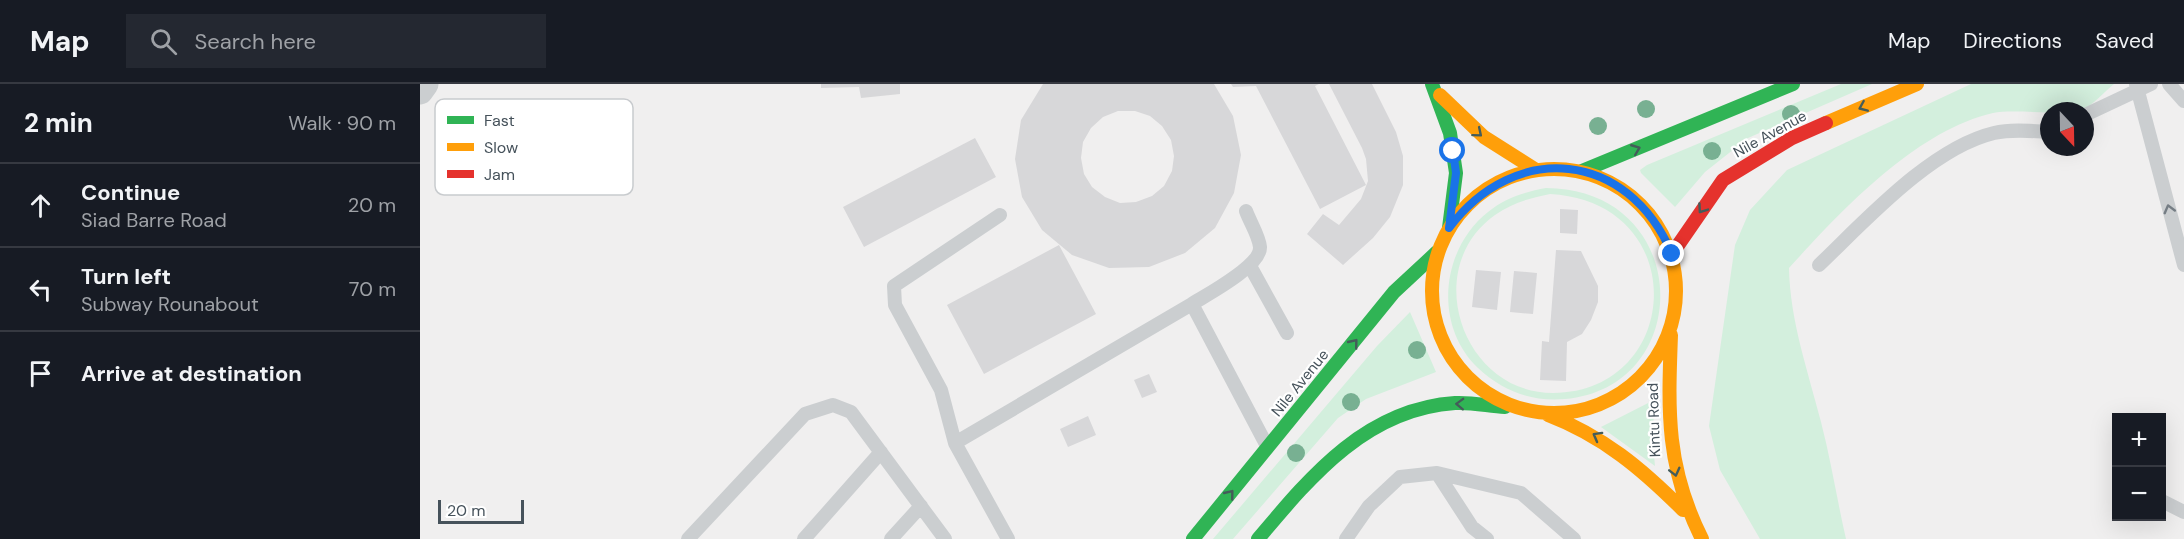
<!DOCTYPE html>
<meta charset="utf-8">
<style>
:root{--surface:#171b24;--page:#242831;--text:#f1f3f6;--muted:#9ea1a6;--line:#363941}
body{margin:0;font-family:"DM Sans",sans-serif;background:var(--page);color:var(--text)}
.controls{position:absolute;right:18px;bottom:18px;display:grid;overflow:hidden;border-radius:0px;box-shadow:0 6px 24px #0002}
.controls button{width:54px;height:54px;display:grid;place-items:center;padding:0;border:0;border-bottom:2px solid var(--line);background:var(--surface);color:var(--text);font:30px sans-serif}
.compass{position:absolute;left:1620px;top:18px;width:54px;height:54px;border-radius:50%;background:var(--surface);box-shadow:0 6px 24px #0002;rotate:158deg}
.scale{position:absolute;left:18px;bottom:15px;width:86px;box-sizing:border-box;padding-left:6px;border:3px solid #46525b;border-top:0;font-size:16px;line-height:21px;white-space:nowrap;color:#46525b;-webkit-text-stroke:4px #fff;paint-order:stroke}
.stop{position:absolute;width:18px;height:18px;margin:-14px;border:4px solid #1a73e8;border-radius:50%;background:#fff}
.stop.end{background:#1a73e8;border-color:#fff;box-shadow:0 2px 6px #0008}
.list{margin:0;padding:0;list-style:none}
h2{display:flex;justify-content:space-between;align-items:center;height:78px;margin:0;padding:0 24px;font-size:26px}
h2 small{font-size:20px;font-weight:400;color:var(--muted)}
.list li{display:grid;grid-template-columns:39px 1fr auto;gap:18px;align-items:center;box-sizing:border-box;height:84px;padding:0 24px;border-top:2px solid var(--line)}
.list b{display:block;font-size:22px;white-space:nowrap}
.list p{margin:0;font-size:20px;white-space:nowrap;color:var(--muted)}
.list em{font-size:20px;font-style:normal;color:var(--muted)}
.icon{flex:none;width:33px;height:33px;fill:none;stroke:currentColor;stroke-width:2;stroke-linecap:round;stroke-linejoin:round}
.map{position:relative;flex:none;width:1764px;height:455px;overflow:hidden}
header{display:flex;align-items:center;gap:36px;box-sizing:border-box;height:84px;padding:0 30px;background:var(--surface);border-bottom:2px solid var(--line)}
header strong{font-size:28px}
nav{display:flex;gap:33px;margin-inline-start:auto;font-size:21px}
.search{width:420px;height:54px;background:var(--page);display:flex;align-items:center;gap:15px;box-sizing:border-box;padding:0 21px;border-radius:0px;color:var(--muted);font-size:22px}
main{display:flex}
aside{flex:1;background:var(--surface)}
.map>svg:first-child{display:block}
.green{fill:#d3efdd;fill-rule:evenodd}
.building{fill:#d7d7d9;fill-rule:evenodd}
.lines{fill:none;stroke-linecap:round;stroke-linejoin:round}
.lane{stroke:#cbced0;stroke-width:14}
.street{stroke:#cbced0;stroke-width:27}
.fast{stroke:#30b455;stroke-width:14}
.slow{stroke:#ff9f0a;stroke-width:14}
.jam{stroke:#e5322d;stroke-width:14}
.tree{fill:#78b092}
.oneway{stroke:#445c5a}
.oneway2{stroke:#757d84}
.route{stroke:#1a73e8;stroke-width:8}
.labels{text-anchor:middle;stroke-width:4.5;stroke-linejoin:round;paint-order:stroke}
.street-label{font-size:15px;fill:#46525b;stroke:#fff}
.key{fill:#fff;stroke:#c8cbce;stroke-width:1.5}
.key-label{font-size:16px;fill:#46525b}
</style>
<header>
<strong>Map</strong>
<div class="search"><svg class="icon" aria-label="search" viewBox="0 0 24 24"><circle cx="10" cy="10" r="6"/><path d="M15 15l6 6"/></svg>Search here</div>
<nav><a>Map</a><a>Directions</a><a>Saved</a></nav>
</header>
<main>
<aside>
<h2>2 min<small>Walk · 90 m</small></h2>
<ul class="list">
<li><svg class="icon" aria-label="ahead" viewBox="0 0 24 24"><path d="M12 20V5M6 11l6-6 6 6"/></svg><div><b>Continue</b><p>Siad Barre Road</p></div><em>20 m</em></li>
<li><svg class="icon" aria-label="left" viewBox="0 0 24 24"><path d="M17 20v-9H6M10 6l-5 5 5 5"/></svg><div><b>Turn left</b><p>Subway Rounabout</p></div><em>70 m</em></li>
<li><svg class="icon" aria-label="arrive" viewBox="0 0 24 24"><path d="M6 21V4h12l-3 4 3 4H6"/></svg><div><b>Arrive at destination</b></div></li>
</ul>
</aside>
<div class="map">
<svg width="1764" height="455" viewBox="0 0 1764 455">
<rect width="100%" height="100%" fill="#f0efef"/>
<path class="green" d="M1421,0H1452L1328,54L1285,88L1255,123L1221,89L1220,86L1227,81Z
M1551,0H1694C1684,8 1673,21 1662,26C1648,33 1595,24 1573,29C1495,47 1421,127 1369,184C1370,237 1388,287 1401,338C1411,376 1417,416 1426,455H1340L1300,386L1289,342L1315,161L1330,126L1367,86Z
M1126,104C1273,105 1277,303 1145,315C1111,318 1083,307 1058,284C1013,241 1021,165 1068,128C1085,114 1105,108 1126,104ZM1130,110C1273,118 1263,308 1133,309C1042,309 1000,184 1075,131C1092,119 1110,114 1130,110Z
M990,228L1016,288L946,315L918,334L813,455H793L957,262Z
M1236,315L1232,349L1235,382L1181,343Z"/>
<path class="building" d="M401,0H480V10L441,14L439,3L401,4Z
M623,0H794L813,32L821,71L814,109L795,144L765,169L729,183L689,184L652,171L622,146L602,113L595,75L601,36ZM698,27H715L730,32L742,42L751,56L754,72L752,87L744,102L732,112L716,118L700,119L685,113L672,103L664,90L661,74L663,58L671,44L683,33Z
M811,0H899L895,2L946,101L900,125L836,2L813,3Z
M909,0H952L976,48L983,72V101L970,133L953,154L923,181L887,150L903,130L919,141L941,115L948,97L946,75L942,64Z
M555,54L576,93L444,163L423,123Z
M1140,125L1158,126L1157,150L1140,149Z
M639,161L676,230L564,290L527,221Z
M1136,166L1161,167L1178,202V218L1171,236L1162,250L1147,258L1146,297L1120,296L1122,257L1129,258Z
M1056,186L1081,188L1077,226L1052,223Z
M1094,187L1117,189L1113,230L1090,228Z
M729,290L737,308L722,314L714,296Z
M668,332L676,351L648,363L640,345Z"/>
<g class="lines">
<path class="lane" d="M1716,0L1764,181
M1749,0L1764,17
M1665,31L1731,0
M580,131L474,202L475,221L521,306L535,359L772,220L847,362
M1399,181C1445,137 1511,64 1574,49C1592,45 1611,47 1629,48
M830,182L867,249
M772,220C788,210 841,182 840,163C839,152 830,138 826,127
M535,359L588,455
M1017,389L1052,443L1067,455
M1742,417L1764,428
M268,455L385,330L413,321L431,328L525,455
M384,455L461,368
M471,455L501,422
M926,455L949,422L980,393L1017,389L1101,409L1154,455"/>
<path class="street" d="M0,7L5,0"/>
<path class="fast" d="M1012,0L1030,49L1036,89L1029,144
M1162,87L1373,0
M773,455L974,208L1017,168
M838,455C891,392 946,325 1035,319C1052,318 1068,322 1085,323"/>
<path class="slow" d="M1020,11L1064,53L1116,86
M1406,39L1497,0
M1012 207a122 122 0 1 1 244 0a122 122 0 1 1-244 0Z
M1251,251C1248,329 1246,383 1282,455
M1128,331C1183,352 1222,385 1263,426"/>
<path class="jam" d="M1252,170L1303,96L1372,54L1406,39"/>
</g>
<g class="tree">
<circle cx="1226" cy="25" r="9"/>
<circle cx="1371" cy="30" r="9"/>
<circle cx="1178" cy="42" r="9"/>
<circle cx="1292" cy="67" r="9"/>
<circle cx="997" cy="266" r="9"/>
<circle cx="931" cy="318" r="9"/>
<circle cx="876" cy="369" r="9"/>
</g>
<defs><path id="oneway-chevron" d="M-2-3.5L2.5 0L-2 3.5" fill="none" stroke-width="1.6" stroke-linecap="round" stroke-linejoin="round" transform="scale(1.5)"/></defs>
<g class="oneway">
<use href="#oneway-chevron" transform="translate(1443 23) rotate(157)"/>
<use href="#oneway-chevron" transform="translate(1058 49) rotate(40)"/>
<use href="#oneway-chevron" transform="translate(1216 65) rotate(-22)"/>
<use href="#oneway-chevron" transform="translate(1282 125) rotate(125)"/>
<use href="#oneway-chevron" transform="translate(934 259) rotate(-51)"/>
<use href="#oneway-chevron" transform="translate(1040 320) rotate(-178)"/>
<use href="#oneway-chevron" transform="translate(1177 352) rotate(-151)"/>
<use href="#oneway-chevron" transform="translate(1255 388) rotate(76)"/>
<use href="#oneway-chevron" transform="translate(810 410) rotate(-51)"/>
</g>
<use class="oneway2" href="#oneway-chevron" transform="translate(1749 125) rotate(-105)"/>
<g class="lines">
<path class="route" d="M1033,67L1036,89L1029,144C1095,56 1208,66 1252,170"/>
</g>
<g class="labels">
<g class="street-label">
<text transform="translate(1350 50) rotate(-29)" y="5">Nile Avenue</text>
<text transform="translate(880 299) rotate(-51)" y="5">Nile Avenue</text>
<text transform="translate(1234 336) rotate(-92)" y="5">Kintu Road</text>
</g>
</g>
<rect x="15" y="15" width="198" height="96" rx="9" class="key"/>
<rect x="27" y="32" width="27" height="8" fill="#30b455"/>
<rect x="27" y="59" width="27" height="8" fill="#ff9f0a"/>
<rect x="27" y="86" width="27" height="8" fill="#e5322d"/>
<g class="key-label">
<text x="64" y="42">Fast</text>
<text x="64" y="69">Slow</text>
<text x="64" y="96">Jam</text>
</g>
</svg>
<div class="controls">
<button>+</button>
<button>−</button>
</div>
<svg class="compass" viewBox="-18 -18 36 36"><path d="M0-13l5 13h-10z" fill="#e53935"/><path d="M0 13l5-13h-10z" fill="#9ea1a6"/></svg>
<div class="scale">20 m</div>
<div class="stop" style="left:1033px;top:67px"></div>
<div class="stop end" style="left:1252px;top:170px"></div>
</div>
</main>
